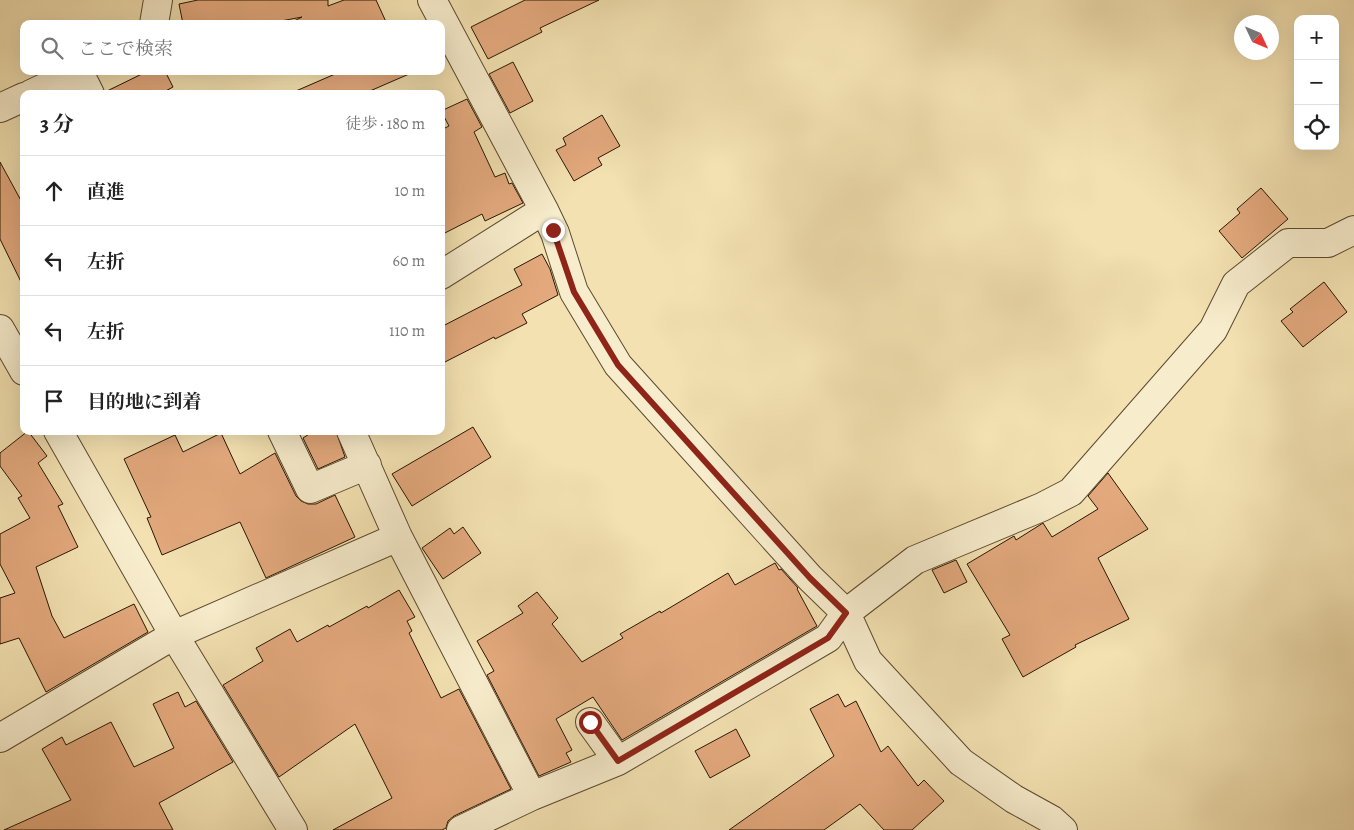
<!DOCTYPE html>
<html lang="ja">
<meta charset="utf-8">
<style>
:root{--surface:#fff;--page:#f2f2f2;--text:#222;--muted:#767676;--line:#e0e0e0}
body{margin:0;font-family:Alegreya,"Noto Serif JP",serif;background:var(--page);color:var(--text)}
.controls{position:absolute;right:15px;top:15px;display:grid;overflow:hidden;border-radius:10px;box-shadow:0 5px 20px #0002}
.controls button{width:45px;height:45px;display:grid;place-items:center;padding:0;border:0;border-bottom:1px solid var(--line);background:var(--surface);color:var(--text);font:25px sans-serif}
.compass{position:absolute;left:1234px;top:15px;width:45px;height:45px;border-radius:50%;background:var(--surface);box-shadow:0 5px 20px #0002;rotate:134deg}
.stop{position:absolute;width:15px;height:15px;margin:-11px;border:4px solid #8f2418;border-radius:50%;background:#fff}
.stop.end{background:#8f2418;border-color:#fff;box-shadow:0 1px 5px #0008}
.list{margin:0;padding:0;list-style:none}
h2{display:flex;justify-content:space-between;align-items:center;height:65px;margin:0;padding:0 20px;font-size:21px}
h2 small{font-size:16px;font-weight:400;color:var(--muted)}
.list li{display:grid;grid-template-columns:32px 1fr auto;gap:15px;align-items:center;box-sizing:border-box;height:70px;padding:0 20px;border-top:1px solid var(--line)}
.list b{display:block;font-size:19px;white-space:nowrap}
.list em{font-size:16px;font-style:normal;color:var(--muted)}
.icon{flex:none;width:28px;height:28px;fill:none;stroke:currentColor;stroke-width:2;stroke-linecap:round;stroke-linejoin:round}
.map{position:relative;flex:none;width:1354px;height:830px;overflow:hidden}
.search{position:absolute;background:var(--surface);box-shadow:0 5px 20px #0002;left:20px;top:20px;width:425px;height:55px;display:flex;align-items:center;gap:12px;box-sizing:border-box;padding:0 18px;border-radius:10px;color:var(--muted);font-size:19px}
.panel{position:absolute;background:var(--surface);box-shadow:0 5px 20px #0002;left:20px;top:90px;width:425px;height:345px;border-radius:10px}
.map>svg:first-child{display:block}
.building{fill:#e3a97d;stroke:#291602}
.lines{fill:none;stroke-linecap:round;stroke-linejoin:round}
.street-casing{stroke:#5c492e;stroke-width:30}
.street{stroke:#f7eccc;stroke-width:28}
.route{stroke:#8f2418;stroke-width:6}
</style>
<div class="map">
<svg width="1354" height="830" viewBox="0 0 1354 830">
<rect width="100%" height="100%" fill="#f3e1b1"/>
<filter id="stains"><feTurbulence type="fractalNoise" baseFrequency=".004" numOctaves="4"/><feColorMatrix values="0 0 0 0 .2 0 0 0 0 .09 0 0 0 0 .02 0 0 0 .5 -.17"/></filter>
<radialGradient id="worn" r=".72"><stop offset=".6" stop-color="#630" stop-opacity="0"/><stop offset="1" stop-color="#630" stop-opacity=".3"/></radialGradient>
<path class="building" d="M198,0H328V6L344,0H376L387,24H288L302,17L265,24H183L179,4Z
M525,0H599L540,28L542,32L488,59L471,27Z
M513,62L533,101L510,113L489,74Z
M148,71H165L173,87L160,94H105V92Z
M342,71H416L363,94H289Z
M467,99L482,127L474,132L495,177L505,173L509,184L512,183L523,203L485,221L482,214L441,235V130L449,126L441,111Z
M602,115L620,146L598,158L602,165L574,181L556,150L566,145L563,138Z
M0,162L24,206V288L0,239Z
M1261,188L1288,219L1242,258L1219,231L1240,213L1237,209Z
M542,254L550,269L558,295L522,314L527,323L495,339L494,337L441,364V327L522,285L514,269Z
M1324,282L1347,312L1303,347L1281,321L1293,312L1290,309Z
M473,427L491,457L412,506L392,474Z
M28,431L47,456L38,463L63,504L58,506L78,547L36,567L52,616L64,638L134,604L148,632L46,692L19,638L0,644V598L15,593L0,564V534L30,518L18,498L22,496L0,466V453Z
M314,431H336L345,457L318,469L303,438Z
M221,433L240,474L275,453L296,496L301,501L308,504H316L335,495L355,537L266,578L240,522L162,555L147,518L151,517L124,459L175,435L183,452Z
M1108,473L1148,529L1098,558L1129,619L1075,645L1076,647L1023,677L1002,639L1010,635L967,564L1014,536L1016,540L1043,523L1052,537L1098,509L1088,496Z
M463,527L481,553L443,579L422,548L450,528L454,534Z
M956,560L967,582L944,593L932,570Z
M775,563L779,570L781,569L798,588L797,589L817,626L622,740L593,697L556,719L572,750L566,753L571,762L539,776L487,675L494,671L477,641L523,613L518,606L537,592L558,618L552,624L582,662L623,638L620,634L660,611L661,613L728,573L735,585Z
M399,590L415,617L407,621L412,631L409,633L441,698L459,689L511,789L454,816L448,821L446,828L442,830H333L392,798L355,724L279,777L223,685L263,661L256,648L290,629L297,642L328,625L329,627L367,606L368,608Z
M178,692L185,707L196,701L233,762L159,803L173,830H4L71,800L42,749L62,737L66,745L111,722L134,767L174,748L153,704Z
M838,694L845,707L856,701L881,752L888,746L918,786L924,780L944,801L912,830H884L860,804L824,830H729L834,756L810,709Z
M736,729L750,756L710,778L695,751Z"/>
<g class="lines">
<g class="street-casing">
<path id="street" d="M432,0L544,210L555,233L574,292L618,365L810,578L846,613L868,661L961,762L1014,799L1052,820L1063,830
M154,24L158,0
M79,72L90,94
M31,94L80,71
M0,108L24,97
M441,275L544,210
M0,329L24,371
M58,431L174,635L293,830
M282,431L310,489L367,465
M351,431L398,537L532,796
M590,722L618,761
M0,738L174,635L398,537
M461,830L532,796L618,761L828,638L846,613L915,560L1042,507L1071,492L1213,330L1236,284L1288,243H1328L1354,230"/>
</g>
<use href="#street" class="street"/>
</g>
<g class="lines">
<path class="route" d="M553,230L574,292L618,365L810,578L846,613L828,638L618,761L590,722"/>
</g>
<rect width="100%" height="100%" filter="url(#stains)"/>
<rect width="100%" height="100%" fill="url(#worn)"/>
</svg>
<div class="controls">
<button>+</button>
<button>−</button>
<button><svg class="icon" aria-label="locate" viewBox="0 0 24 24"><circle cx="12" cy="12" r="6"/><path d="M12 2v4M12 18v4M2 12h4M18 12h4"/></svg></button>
</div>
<svg class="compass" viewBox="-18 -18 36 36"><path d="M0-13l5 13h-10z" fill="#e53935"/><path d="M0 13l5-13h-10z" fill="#767676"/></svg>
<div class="stop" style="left:590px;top:722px"></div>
<div class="stop end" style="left:553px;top:230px"></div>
<div class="search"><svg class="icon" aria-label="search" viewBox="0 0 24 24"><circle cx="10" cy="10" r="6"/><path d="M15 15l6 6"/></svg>ここで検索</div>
<section class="panel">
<h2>3 分<small>徒歩 · 180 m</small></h2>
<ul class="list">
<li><svg class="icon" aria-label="ahead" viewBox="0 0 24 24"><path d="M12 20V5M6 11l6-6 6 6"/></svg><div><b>直進</b></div><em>10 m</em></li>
<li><svg class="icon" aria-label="left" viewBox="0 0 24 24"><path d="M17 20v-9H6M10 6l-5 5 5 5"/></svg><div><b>左折</b></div><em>60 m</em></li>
<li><svg class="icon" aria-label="left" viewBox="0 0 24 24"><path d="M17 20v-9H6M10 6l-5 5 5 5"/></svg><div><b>左折</b></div><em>110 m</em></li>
<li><svg class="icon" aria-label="arrive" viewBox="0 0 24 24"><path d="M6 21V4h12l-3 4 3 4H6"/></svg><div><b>目的地に到着</b></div></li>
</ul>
</section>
</div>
